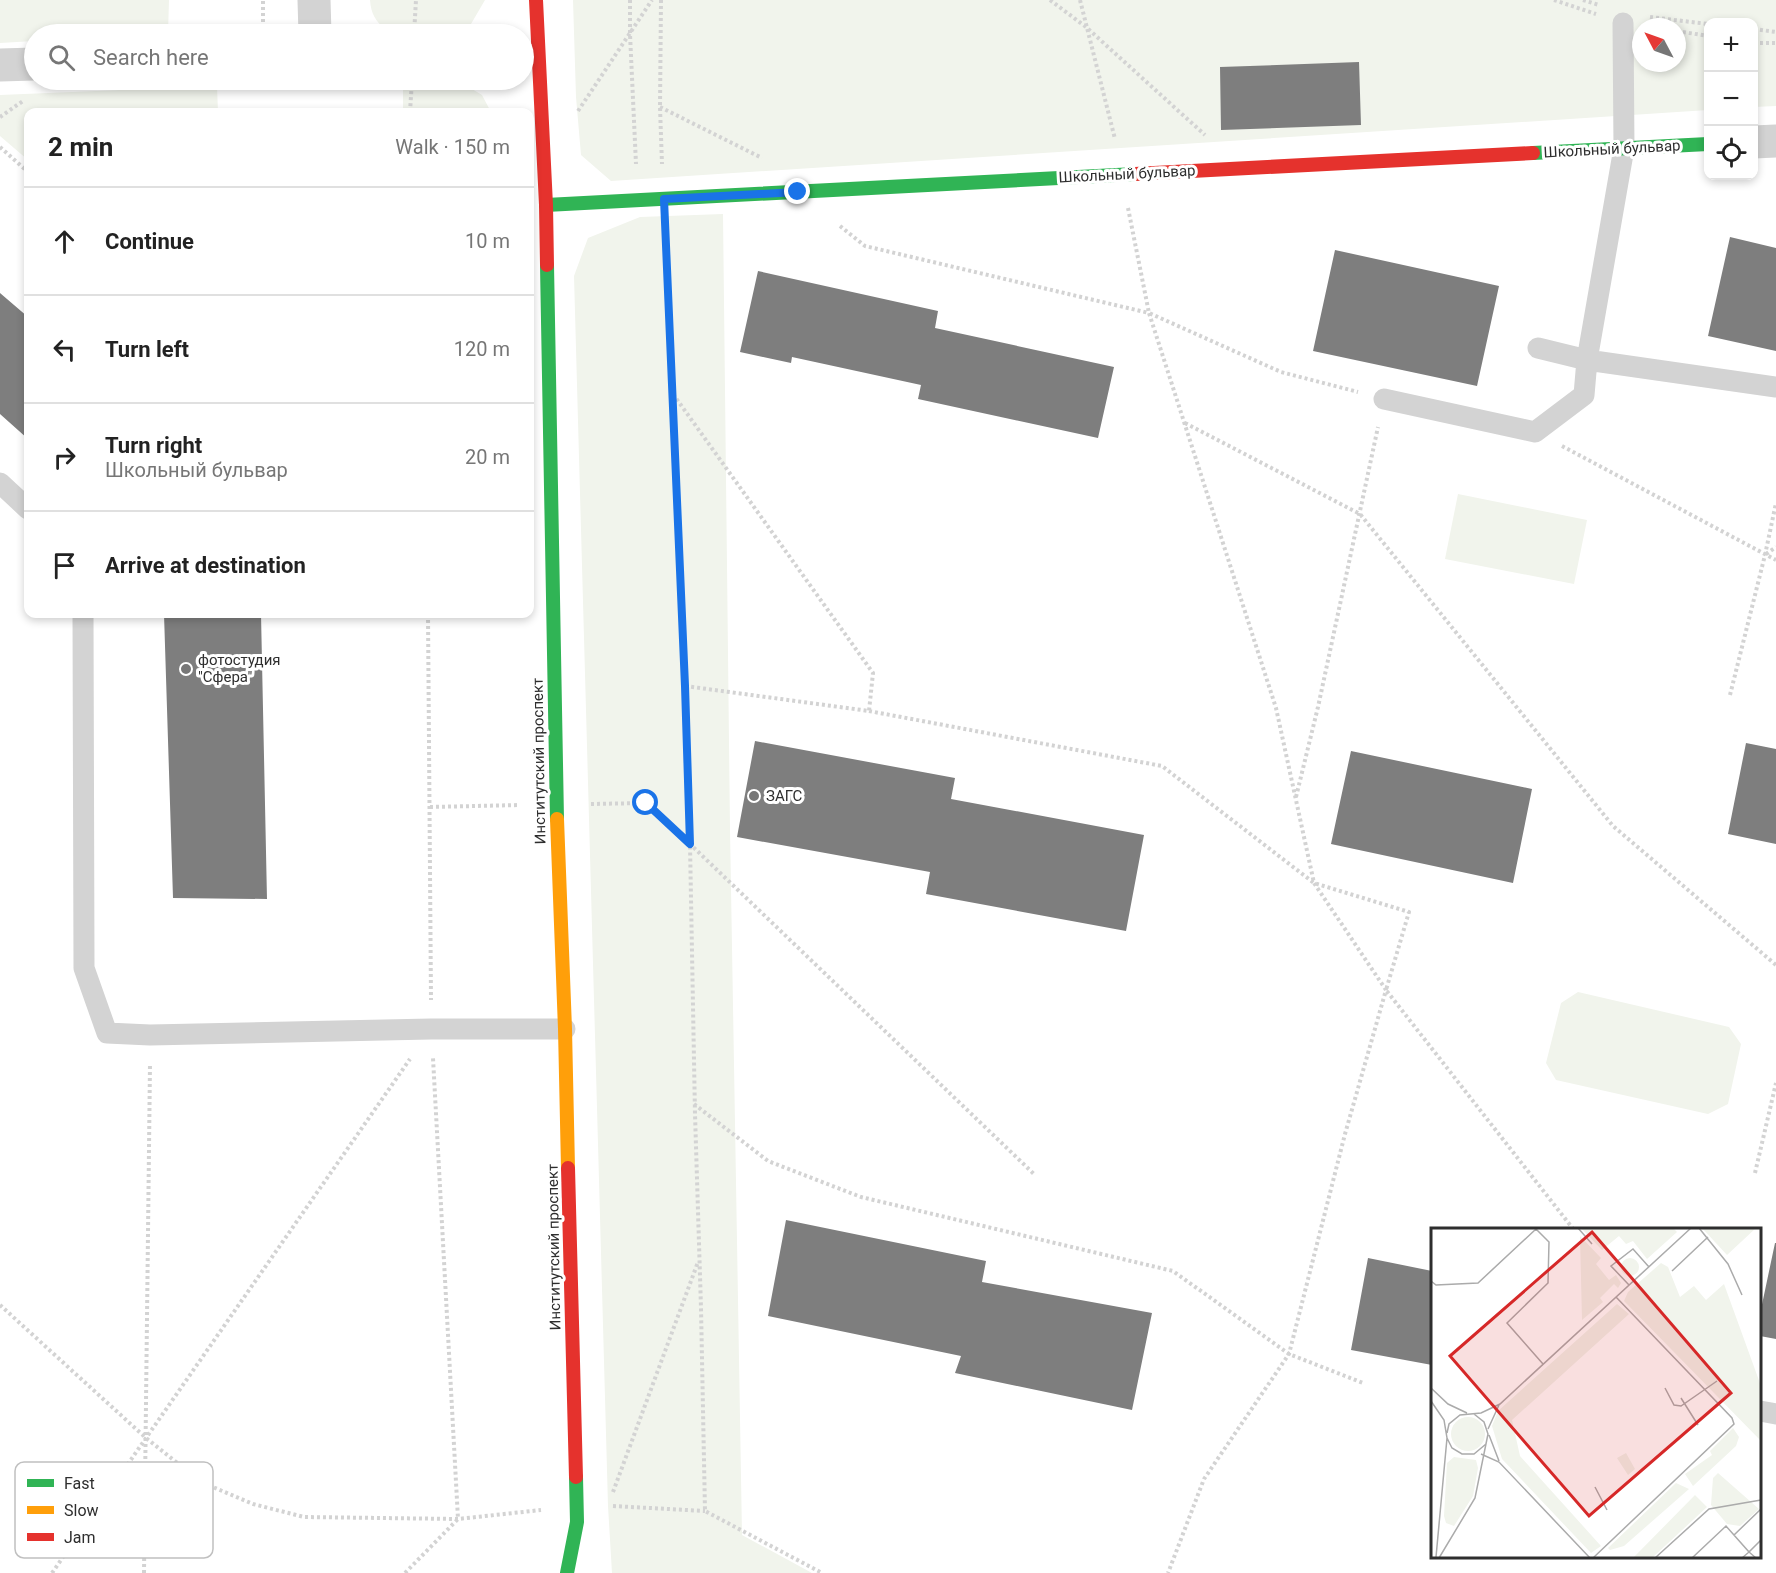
<!DOCTYPE html>
<meta charset="utf-8">
<style>
:root{--surface:#fff;--page:#f6f6f6;--text:#222;--muted:#767676;--line:#e0e0e0}
body{margin:0;font-family:Roboto,sans-serif;background:var(--page);color:var(--text)}
.controls{position:absolute;right:18px;top:18px;display:grid;overflow:hidden;border-radius:12px;box-shadow:0 3px 9px #0003}
.controls button{width:54px;height:54px;display:grid;place-items:center;padding:0;border:0;border-bottom:2px solid var(--line);background:var(--surface);color:var(--text);font:30px sans-serif}
.compass{position:absolute;left:1632px;top:18px;width:54px;height:54px;border-radius:50%;background:var(--surface);box-shadow:0 3px 9px #0003;rotate:311deg}
.stop{position:absolute;width:18px;height:18px;margin:-14px;border:4px solid #1a73e8;border-radius:50%;background:#fff}
.stop.end{background:#1a73e8;border-color:#fff;box-shadow:0 2px 6px #0008}
.list{margin:0;padding:0;list-style:none}
h2{display:flex;justify-content:space-between;align-items:center;height:78px;margin:0;padding:0 24px;font-size:26px}
h2 small{font-size:20px;font-weight:400;color:var(--muted)}
.list li{display:grid;grid-template-columns:39px 1fr auto;gap:18px;align-items:center;box-sizing:border-box;height:108px;padding:0 24px;border-top:2px solid var(--line)}
.list b{display:block;font-size:22px;white-space:nowrap}
.list p{margin:0;font-size:20px;white-space:nowrap;color:var(--muted)}
.list em{font-size:20px;font-style:normal;color:var(--muted)}
.icon{flex:none;width:33px;height:33px;fill:none;stroke:currentColor;stroke-width:2;stroke-linecap:round;stroke-linejoin:round}
.map{position:relative;flex:none;width:1776px;height:1573px;overflow:hidden}
.search{position:absolute;background:var(--surface);box-shadow:0 3px 9px #0003;left:24px;top:24px;width:510px;height:66px;display:flex;align-items:center;gap:15px;box-sizing:border-box;padding:0 21px;border-radius:33px;color:var(--muted);font-size:22px}
.panel{position:absolute;background:var(--surface);box-shadow:0 3px 9px #0003;left:24px;top:108px;width:510px;height:510px;border-radius:12px}
.map>svg:first-child{display:block}
.green{fill:#f1f4ec;fill-rule:evenodd}
.building{fill:#7e7e7e}
.lines{fill:none;stroke-linecap:round;stroke-linejoin:round}
.path{stroke:#d3d3d3;stroke-width:4;stroke-dasharray:3 3;stroke-linecap:butt}
.lane{stroke:#d3d3d3;stroke-width:21}
.street{stroke:#d3d3d3;stroke-width:33}
.fast{stroke:#30b455;stroke-width:14}
.slow{stroke:#ff9f0a;stroke-width:14}
.jam{stroke:#e5322d;stroke-width:14}
.route{stroke:#1a73e8;stroke-width:8}
.poi-dot{fill:#777;stroke:#fff;stroke-width:2}
.labels{text-anchor:middle;stroke-width:6;stroke-linejoin:round;paint-order:stroke}
.street-label{font-size:15px;fill:#2e2e2e;stroke:#fff}
.poi-label{font-size:15px;fill:#2e2e2e;stroke:#fff;text-anchor:start}
.inset-road{fill:none;stroke:#ababab;stroke-width:1.5}
.view{fill:#d62828;fill-opacity:0.15;stroke:#d62828;stroke-width:3}
.inset-edge{fill:none;stroke:#2e2e2e;stroke-width:3}
.key{fill:#fff;stroke:#c0c0c0;stroke-width:1.5}
.key-label{font-size:16px;fill:#2e2e2e}
</style>
<div class="map">
<svg width="1776" height="1573" viewBox="0 0 1776 1573">
<rect width="100%" height="100%" fill="#fff"/>
<path class="green" d="M0,0H169L168,34H34V41L0,43Z
M370,0H485L471,24C439,35 373,50 370,0Z
M573,0H1776V106L1754,107V22H1708V110L611,181L581,155L576,97ZM1641,27H1677V63H1641Z
M462,83L482,95L491,112H403V86Z
M217,86L218,112H28V160L0,136V95Z
M723,214L730,829L742,1535L812,1573H612L608,1506L574,276L588,238L640,217Z
M1458,494L1587,520L1574,584L1445,559Z
M1578,992L1729,1027L1741,1044L1728,1104L1708,1114L1556,1080L1546,1063L1561,1003Z"/>
<path class="building" d="M1359,62L1361,125L1221,130L1220,67Z
M1730,237L1776,248V351L1708,336Z
M1335,250L1499,286L1477,386L1313,351Z
M758,271L938,311L935,328L1114,367L1098,438L918,399L921,385L792,357L791,363L740,352Z
M0,293L28,317V439L0,414Z
M164,614H261L267,899L173,898Z
M755,741L955,778L951,799L1144,835L1126,931L926,894L930,872L737,837Z
M1746,743L1776,749V844L1728,834Z
M1351,751L1532,789L1513,883L1331,844Z
M786,1220L986,1261L982,1282L1152,1313L1132,1410L955,1373L961,1356L768,1316Z
M1775,1243H1776V1339L1760,1336V1314Z
M1368,1258L1432,1271V1365L1351,1350Z"/>
<g class="lines">
<path class="path" d="M630,0V34L636,164
M661,0L660,107L662,164
M1050,0L1086,27L1205,135
M1080,0L1115,139
M1554,0L1596,14
M1583,0L1599,5
M1650,17L1708,24
M1754,29L1776,32
M1677,31L1708,36
M263,34V0
M414,34L416,0
M1754,43H1776
M660,107L762,158
M578,111L652,0
M410,112L412,80
M0,117L23,101
M0,147L28,172
M1128,208L1149,313L1281,372L1358,392
M840,226L865,246L1149,313L1276,708L1314,883L1386,990L1345,1134L1289,1354L1204,1479L1168,1573
M665,235L685,686L690,844L695,1114L701,1308L705,1511L822,1573
M673,394L873,673L869,711L685,686
M1185,423L1360,514L1613,826L1776,965
M1562,446L1776,560
M1766,554L1776,547
M428,614L431,1000
M1730,695L1765,555L1776,503
M869,711L1162,766L1314,883L1409,912L1386,990L1574,1230
M1296,797L1318,707L1378,427
M591,804L646,803L690,844L1035,1175
M430,807L520,805
M694,1104L768,1161L861,1197L1173,1271L1289,1354L1363,1383
M1755,1173L1776,1083
M0,1305L146,1438L201,1482L253,1504L304,1517L458,1519L541,1510
M613,1492L698,1262
M613,1506L705,1511
M52,1573L410,1059
M144,1573L150,1064
M405,1573L458,1519L433,1058"/>
<path class="lane" d="M1538,348L1587,360L1776,387
M1384,399L1535,432L1584,395L1587,360L1624,148L1623,23
M0,483L28,509
M83,614L84,968L107,1033L150,1035L431,1029H565
M1760,1411L1776,1414"/>
<path class="street" d="M314,0L315,34
M0,65L34,64
M1754,142L1776,141"/>
<path class="fast" d="M1533,153L1708,144
M546,205L1135,174
M547,265L557,819
M567,1573L577,1522L576,1477"/>
<path class="slow" d="M557,819L565,1029L568,1168"/>
<path class="jam" d="M536,0L546,205L547,265
M1135,174L1533,153
M568,1168L576,1477"/>
</g>
<g class="lines">
<path class="route" d="M646,803L690,844L685,686L664,199L798,192"/>
</g>
<g class="poi-dot">
<circle cx="186" cy="669" r="6"/>
<circle cx="754" cy="796" r="6"/>
</g>
<g class="labels">
<g class="street-label">
<text transform="translate(1612 149) rotate(-3)" y="5">Школьный бульвар</text>
<text transform="translate(1127 174) rotate(-3)" y="5">Школьный бульвар</text>
<text transform="translate(539 761) rotate(-91)" y="5">Институтский проспект</text>
<text transform="translate(554 1247) rotate(-91)" y="5">Институтский проспект</text>
</g>
<g class="poi-label">
<text x="198" y="665">фотостудия<tspan x="198" dy="17">"Сфера"</tspan></text>
<text x="766" y="801">ЗАГС</text>
</g>
</g>
<g transform="translate(1431 1228)">
<rect width="330" height="330" fill="#fff"/>
<path d="M150,0H242L246,4L216,31L202,13L195,16L188,8L171,22ZM271,0H325L296,27ZM149,8L170,30L165,36L178,52L185,47L190,55L187,60L183,56L169,70L172,74L151,92ZM190 39a9 9 0 1 1 18 0a9 9 0 1 1-18 0ZM230,35L237,39L249,69L263,58L275,72L293,56L330,158V213L193,73L197,64ZM186,76L198,86L81,192L89,228L170,318L160,325L71,231L61,198L67,183ZM20 206a17 17 0 1 1 34 0a17 17 0 1 1-34 0ZM302,200L308,209L305,218L262,258L254,246L281,227L279,223ZM195,225L204,241L197,247L186,230ZM23,229L45,232L47,240L42,268L23,298L15,295L13,288L16,235ZM287,245L328,281L309,298L296,296L280,277L282,250ZM245,255L258,261L193,318L179,322L177,320ZM264,267L276,279L221,330H202Z" fill="#f1f4ec"/>
<path class="inset-road" d="M104,0L118,14L117,55L76,95L112,136M147,0L161,16M268,0L297,36L311,67M241,43L277,9M0,53L5,57L47,55L105,1M198,57L180,38L202,21L218,39M0,160L17,176L36,185M234,160L243,177L250,178L286,153M250,170L267,197M0,173L13,192L16,210L5,329M57,201L68,177M16,205L18,196L29,187L50,185L69,176L260,0M58,207L68,233M16,210L21,220L31,226H43L55,216M50,226L68,234L159,330M164,259L176,282M303,307L330,281M8,330L44,270L57,206L53,194L43,186M162,330L303,196L301,190L185,69M224,330L278,281L330,272M261,330L295,298L318,324L311,330M325,330L318,324L330,312"/>
<path class="view" d="M161,4L300,165L158,288L19,128Z"/>
<rect width="330" height="330" class="inset-edge"/>
</g>
<rect x="15" y="1462" width="198" height="96" rx="9" class="key"/>
<rect x="27" y="1479" width="27" height="8" fill="#30b455"/>
<rect x="27" y="1506" width="27" height="8" fill="#ff9f0a"/>
<rect x="27" y="1533" width="27" height="8" fill="#e5322d"/>
<g class="key-label">
<text x="64" y="1489">Fast</text>
<text x="64" y="1516">Slow</text>
<text x="64" y="1543">Jam</text>
</g>
</svg>
<div class="controls">
<button>+</button>
<button>−</button>
<button><svg class="icon" aria-label="locate" viewBox="0 0 24 24"><circle cx="12" cy="12" r="6"/><path d="M12 2v4M12 18v4M2 12h4M18 12h4"/></svg></button>
</div>
<svg class="compass" viewBox="-18 -18 36 36"><path d="M0-13l5 13h-10z" fill="#e53935"/><path d="M0 13l5-13h-10z" fill="#767676"/></svg>
<div class="stop" style="left:646px;top:803px"></div>
<div class="stop end" style="left:798px;top:192px"></div>
<div class="search"><svg class="icon" aria-label="search" viewBox="0 0 24 24"><circle cx="10" cy="10" r="6"/><path d="M15 15l6 6"/></svg>Search here</div>
<section class="panel">
<h2>2 min<small>Walk · 150 m</small></h2>
<ul class="list">
<li><svg class="icon" aria-label="ahead" viewBox="0 0 24 24"><path d="M12 20V5M6 11l6-6 6 6"/></svg><div><b>Continue</b></div><em>10 m</em></li>
<li><svg class="icon" aria-label="left" viewBox="0 0 24 24"><path d="M17 20v-9H6M10 6l-5 5 5 5"/></svg><div><b>Turn left</b></div><em>120 m</em></li>
<li><svg class="icon" aria-label="right" viewBox="0 0 24 24"><path d="M7 20v-9h11M14 6l5 5-5 5"/></svg><div><b>Turn right</b><p>Школьный бульвар</p></div><em>20 m</em></li>
<li><svg class="icon" aria-label="arrive" viewBox="0 0 24 24"><path d="M6 21V4h12l-3 4 3 4H6"/></svg><div><b>Arrive at destination</b></div></li>
</ul>
</section>
</div>
